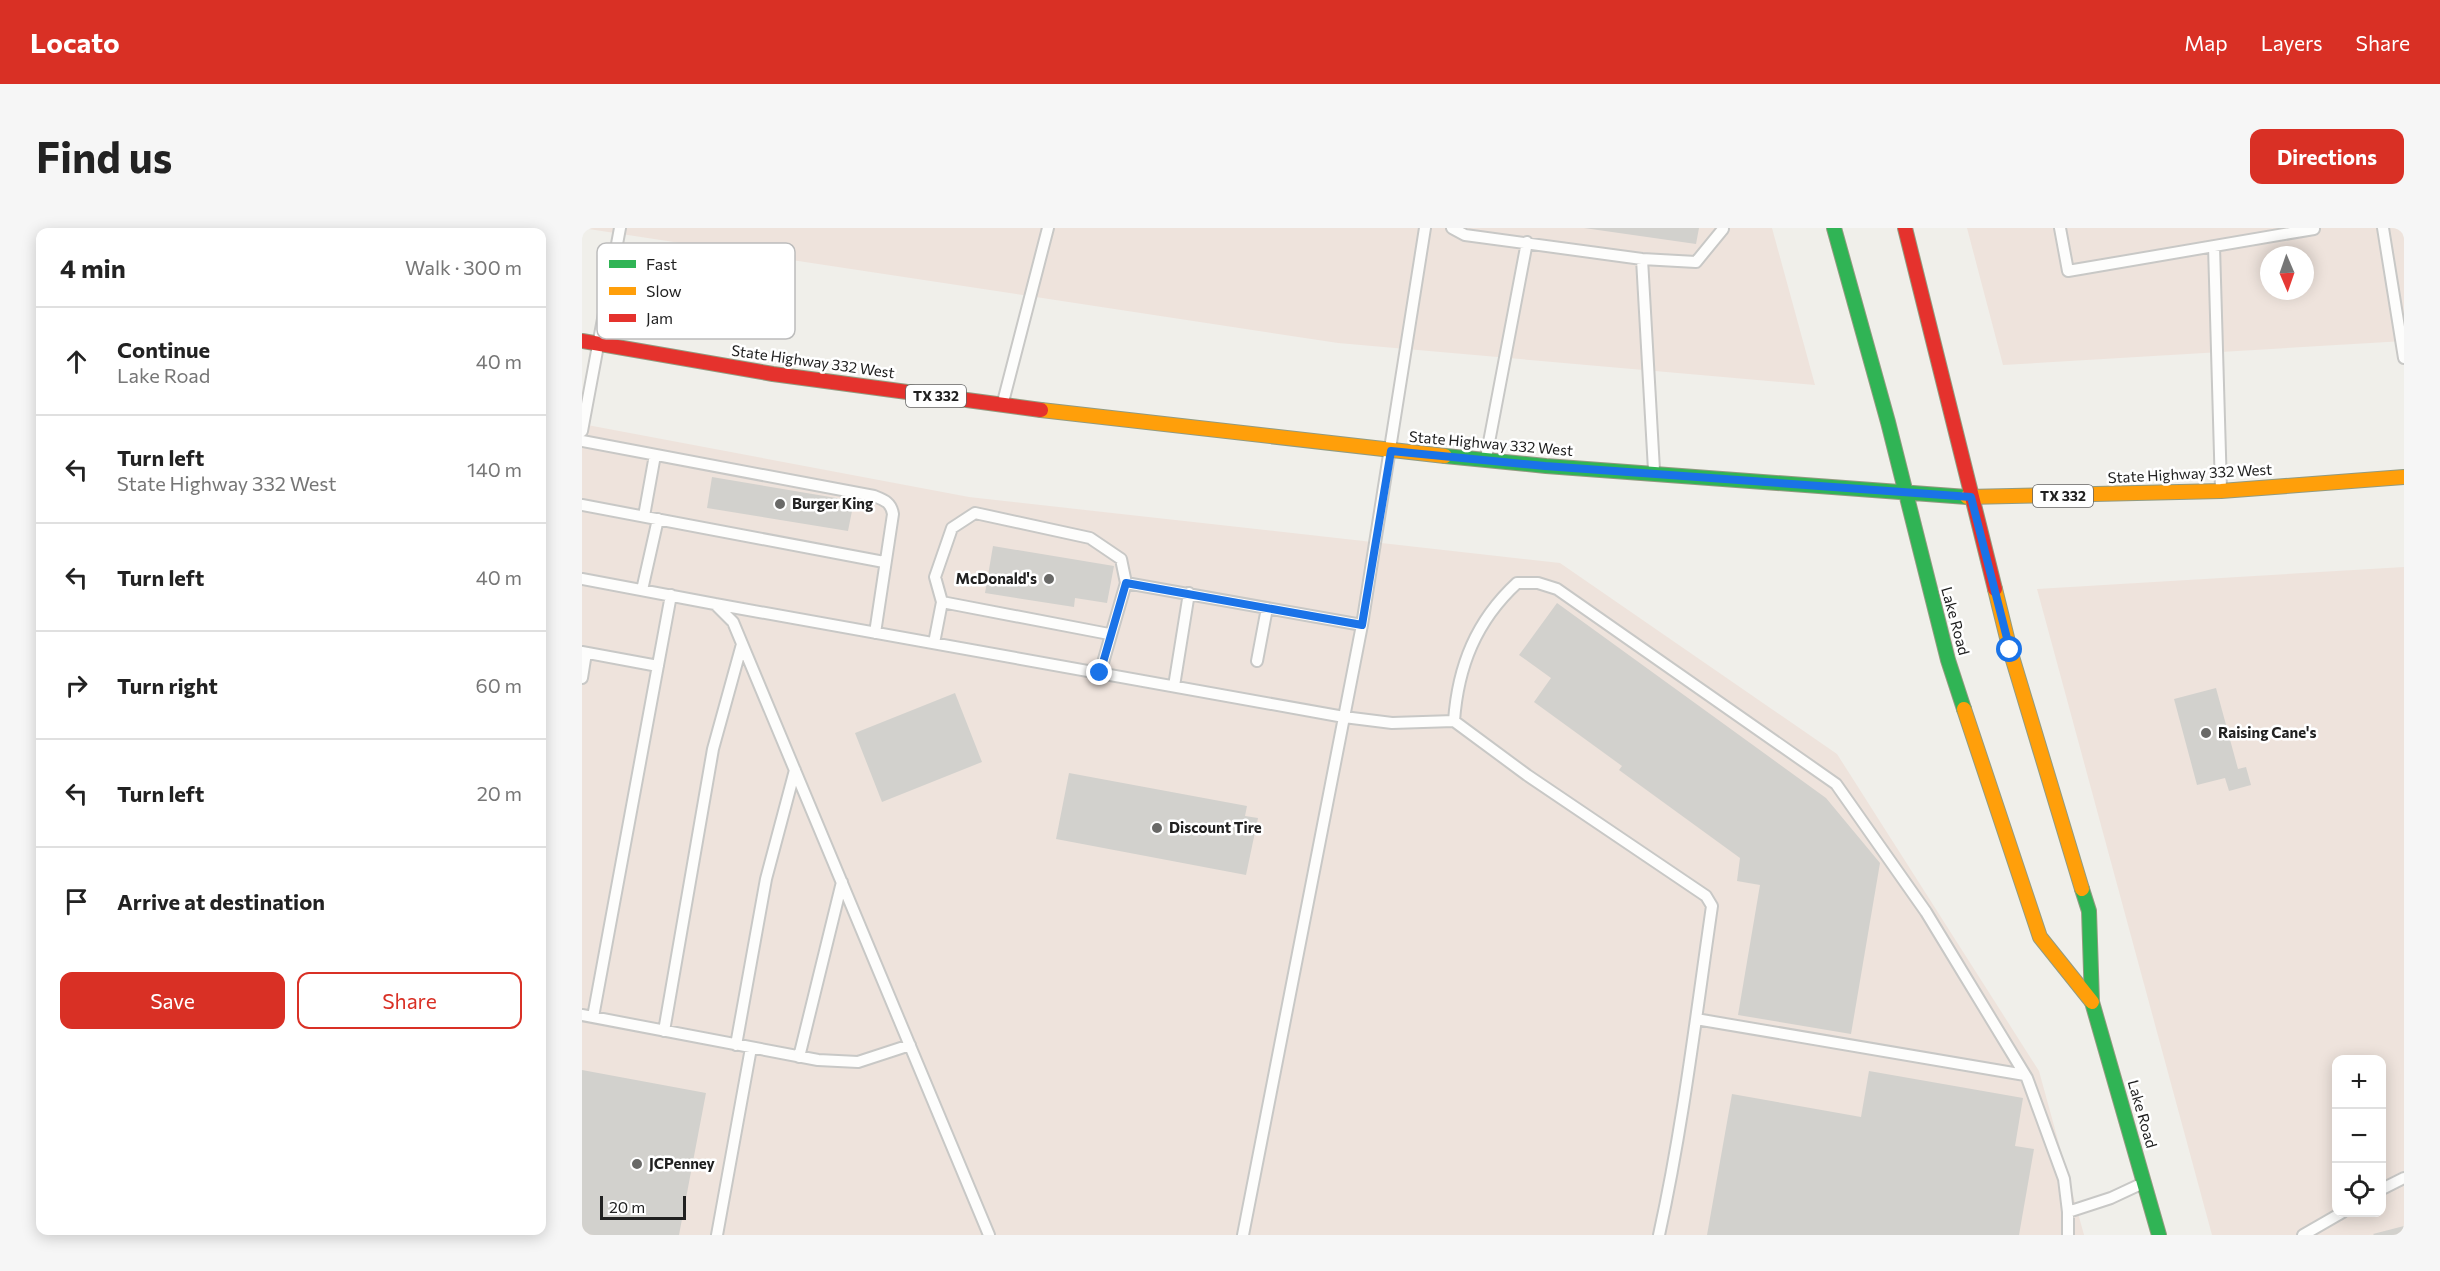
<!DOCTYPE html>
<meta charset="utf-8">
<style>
:root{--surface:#fff;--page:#f6f6f6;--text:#222;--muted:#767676;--line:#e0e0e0;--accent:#d93025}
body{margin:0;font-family:Commissioner,sans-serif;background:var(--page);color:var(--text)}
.controls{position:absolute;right:18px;bottom:18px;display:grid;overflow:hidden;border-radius:12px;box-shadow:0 3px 15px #0003}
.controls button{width:54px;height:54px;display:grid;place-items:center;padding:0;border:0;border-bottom:2px solid var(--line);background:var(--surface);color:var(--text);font:30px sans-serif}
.compass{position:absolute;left:1678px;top:18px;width:54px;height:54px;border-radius:50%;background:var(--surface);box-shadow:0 3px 15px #0003;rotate:178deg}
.scale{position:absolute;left:18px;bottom:15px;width:86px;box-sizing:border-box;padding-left:6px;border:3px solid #212121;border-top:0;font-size:16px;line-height:21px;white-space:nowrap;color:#212121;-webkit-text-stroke:4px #fff;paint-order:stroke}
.stop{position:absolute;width:18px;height:18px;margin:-14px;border:4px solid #1a73e8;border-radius:50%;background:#fff}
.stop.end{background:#1a73e8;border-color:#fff;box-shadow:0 2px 6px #0008}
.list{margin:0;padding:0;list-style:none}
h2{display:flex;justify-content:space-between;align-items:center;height:78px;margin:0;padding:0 24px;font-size:26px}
h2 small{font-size:20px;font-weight:400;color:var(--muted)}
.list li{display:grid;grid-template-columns:39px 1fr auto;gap:18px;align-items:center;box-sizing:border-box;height:108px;padding:0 24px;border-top:2px solid var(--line)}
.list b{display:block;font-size:22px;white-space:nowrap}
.list p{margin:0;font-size:20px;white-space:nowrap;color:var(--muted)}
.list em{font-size:20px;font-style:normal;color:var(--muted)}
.actions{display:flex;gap:12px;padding:18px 24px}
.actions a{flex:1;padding:14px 0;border:2px solid var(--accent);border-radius:12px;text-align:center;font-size:21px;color:var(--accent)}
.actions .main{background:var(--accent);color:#fff}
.icon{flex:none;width:33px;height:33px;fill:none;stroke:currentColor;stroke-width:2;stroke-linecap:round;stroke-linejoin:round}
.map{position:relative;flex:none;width:1822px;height:1007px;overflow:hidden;border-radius:12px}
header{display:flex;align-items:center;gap:36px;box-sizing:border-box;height:84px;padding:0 30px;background:var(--accent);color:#fff}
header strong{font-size:28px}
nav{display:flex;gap:33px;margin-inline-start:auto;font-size:21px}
.intro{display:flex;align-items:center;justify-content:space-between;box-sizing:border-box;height:144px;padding:0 36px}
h1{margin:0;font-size:42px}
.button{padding:15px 27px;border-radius:12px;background:var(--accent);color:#fff;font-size:21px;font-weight:700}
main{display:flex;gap:36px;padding:0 36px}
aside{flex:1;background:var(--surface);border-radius:12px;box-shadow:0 3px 15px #0003}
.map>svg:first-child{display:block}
.commercial{fill:#eee3dc;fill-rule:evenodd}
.building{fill:#d2d1cd}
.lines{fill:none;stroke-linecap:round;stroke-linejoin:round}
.lane-casing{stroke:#c8c8c6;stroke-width:14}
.fast-casing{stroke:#929b80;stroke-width:16}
.slow-casing{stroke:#929b80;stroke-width:16}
.jam-casing{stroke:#929b80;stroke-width:16}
.lane{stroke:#fdfdfc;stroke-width:10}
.fast{stroke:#30b455;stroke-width:14}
.slow{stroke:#ff9f0a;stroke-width:14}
.jam{stroke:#e5322d;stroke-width:14}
.route{stroke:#1a73e8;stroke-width:8}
.poi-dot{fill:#696967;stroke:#fff;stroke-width:2}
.labels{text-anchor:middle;stroke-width:5;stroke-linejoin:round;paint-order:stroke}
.shield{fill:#fff;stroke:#646464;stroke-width:1.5}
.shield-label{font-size:14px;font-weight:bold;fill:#212121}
.street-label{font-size:15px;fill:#212121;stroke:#fff}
.poi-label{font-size:15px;font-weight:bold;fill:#212121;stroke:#fff;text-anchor:start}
.key{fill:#fff;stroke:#bcbcbc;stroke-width:1.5}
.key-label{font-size:16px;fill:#212121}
</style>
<header>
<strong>Locato</strong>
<nav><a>Map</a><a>Layers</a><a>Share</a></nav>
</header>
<div class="intro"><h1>Find us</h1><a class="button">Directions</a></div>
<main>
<aside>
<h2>4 min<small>Walk · 300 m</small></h2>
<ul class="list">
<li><svg class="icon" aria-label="ahead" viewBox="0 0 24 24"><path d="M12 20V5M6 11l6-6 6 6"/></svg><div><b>Continue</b><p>Lake Road</p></div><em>40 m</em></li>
<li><svg class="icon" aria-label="left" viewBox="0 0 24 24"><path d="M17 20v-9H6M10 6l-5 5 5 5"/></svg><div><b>Turn left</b><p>State Highway 332 West</p></div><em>140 m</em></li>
<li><svg class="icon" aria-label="left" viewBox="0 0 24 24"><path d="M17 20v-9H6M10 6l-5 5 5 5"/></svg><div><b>Turn left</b></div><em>40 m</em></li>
<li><svg class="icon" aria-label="right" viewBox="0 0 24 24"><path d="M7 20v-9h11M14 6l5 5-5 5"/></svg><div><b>Turn right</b></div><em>60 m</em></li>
<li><svg class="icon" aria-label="left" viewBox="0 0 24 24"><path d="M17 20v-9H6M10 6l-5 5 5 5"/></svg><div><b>Turn left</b></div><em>20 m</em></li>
<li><svg class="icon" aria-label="arrive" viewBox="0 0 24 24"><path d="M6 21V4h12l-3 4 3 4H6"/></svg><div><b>Arrive at destination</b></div></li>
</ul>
<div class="actions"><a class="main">Save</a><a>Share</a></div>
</aside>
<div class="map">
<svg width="1822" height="1007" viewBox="0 0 1822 1007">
<rect width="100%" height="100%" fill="#f0efea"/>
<path class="commercial" d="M0,0H1190L1233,157L756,115Z
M1385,0H1822V113L1421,137ZM1687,27H1723V63H1687Z
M0,196L387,269L978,335L1255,526L1457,843L1502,1007H0Z
M1822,339V1007H1630L1455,361ZM1754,832H1800V984H1754Z"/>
<path class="building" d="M1002,0H1117L1114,16Z
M130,249L272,273L266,303L125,280Z
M411,318L532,338L525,375L493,370L492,379L403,365Z
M975,375L1244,570L1298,635L1269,806L1156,787L1178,657L1155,653L1158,630L1037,542L1040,538L952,474L969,450L937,427Z
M1634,460L1656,541L1664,539L1669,557L1647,563L1643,550L1615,557L1592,471Z
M373,465L400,534L300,574L273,505Z
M487,545L665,578L663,588L676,590L664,647L474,611Z
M0,842L124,865L97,1007H0Z
M1287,843L1441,870L1433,918L1452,921L1437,1007H1125L1150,866L1279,889Z
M1822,998V1007H1792L1791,1006Z"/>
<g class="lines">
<g class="lane-casing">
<path id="lane" d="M870,0L883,7L1060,31L1114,34L1141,1
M1478,0L1486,43L1732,1
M1801,0L1822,130
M1632,18L1639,261
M1060,31L1072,242
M421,174L466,0
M0,203L38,0
M0,213L292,268C302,272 309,274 311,286L293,405
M904,230L945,14
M0,277L302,334
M62,288L73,227
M0,351L133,376L151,394L407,1007
M60,362L76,291
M360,374L527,406
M133,376L762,489L810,495L872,493L945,547L1124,668L1130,678C1114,788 1101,898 1077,1007
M352,415L360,374L353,349L370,300L393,285L508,310L539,331L544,355L780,397
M0,424L76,438
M675,433L685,380
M518,445L544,355
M0,450L4,425
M592,458L607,365
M872,493C876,438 894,393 935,355H956L975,361L1254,556L1344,684L1445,850L1482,951L1486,984V1007
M0,787L236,832L276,834L328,817
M11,789L89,367
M1114,791L1443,847
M82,803L131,521L160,416
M154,817L184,651L213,542
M217,829L260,654
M1800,961L1822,950
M1486,984L1529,970L1559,956
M135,1007L169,820
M661,1007L780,397L843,0
M1721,1007L1761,984"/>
</g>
<g class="fast-casing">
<path id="fast" d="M1252,0L1306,194L1366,432L1382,481
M863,228L964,238L1385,269
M1500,661L1507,683L1510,774L1577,1007"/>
</g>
<g class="slow-casing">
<path id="slow" d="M459,182L863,228
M1385,269L1639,263L1822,249
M1413,361L1428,422L1500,661
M1382,481L1458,709L1510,774"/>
</g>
<g class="jam-casing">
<path id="jam" d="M1323,0L1413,361
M0,113L191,146L459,182"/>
</g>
<use href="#lane" class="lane"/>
<use href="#fast" class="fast"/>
<use href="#slow" class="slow"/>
<use href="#jam" class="jam"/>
</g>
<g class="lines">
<path class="route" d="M518,445L544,355L780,397L809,223L963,238L1389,269L1428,422"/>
</g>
<g class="poi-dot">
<circle cx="198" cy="276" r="6"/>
<circle cx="467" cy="351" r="6"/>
<circle cx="1624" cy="505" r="6"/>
<circle cx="575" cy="600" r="6"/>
<circle cx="55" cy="936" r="6"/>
</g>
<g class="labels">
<g class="shield">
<rect x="324" y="157" width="60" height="22" rx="4.5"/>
<rect x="1451" y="257" width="60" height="22" rx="4.5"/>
</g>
<g class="shield-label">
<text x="354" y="173">TX 332</text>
<text x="1481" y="273">TX 332</text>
</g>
<g class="street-label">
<text transform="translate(231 134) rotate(8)" y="5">State Highway 332 West</text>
<text transform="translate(909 216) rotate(5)" y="5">State Highway 332 West</text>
<text transform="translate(1608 246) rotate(-3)" y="5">State Highway 332 West</text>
<text transform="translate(1373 393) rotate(75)" y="5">Lake Road</text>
<text transform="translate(1560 886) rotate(74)" y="5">Lake Road</text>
</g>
<g class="poi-label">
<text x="210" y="281">Burger King</text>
<text x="455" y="356" text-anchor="end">McDonald's</text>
<text x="1636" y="510">Raising Cane's</text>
<text x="587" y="605">Discount Tire</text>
<text x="67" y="941">JCPenney</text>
</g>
</g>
<rect x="15" y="15" width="198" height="96" rx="9" class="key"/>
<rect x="27" y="32" width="27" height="8" fill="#30b455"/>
<rect x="27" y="59" width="27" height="8" fill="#ff9f0a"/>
<rect x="27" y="86" width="27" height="8" fill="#e5322d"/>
<g class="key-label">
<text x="64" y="42">Fast</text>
<text x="64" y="69">Slow</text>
<text x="64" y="96">Jam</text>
</g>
</svg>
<div class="controls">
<button>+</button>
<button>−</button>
<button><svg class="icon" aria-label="locate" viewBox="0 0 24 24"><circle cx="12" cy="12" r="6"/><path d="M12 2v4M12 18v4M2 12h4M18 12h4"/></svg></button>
</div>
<svg class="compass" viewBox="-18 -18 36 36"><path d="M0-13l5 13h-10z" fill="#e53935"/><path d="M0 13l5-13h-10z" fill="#767676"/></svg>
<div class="scale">20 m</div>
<div class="stop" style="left:1428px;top:422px"></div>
<div class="stop end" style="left:518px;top:445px"></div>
</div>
</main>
